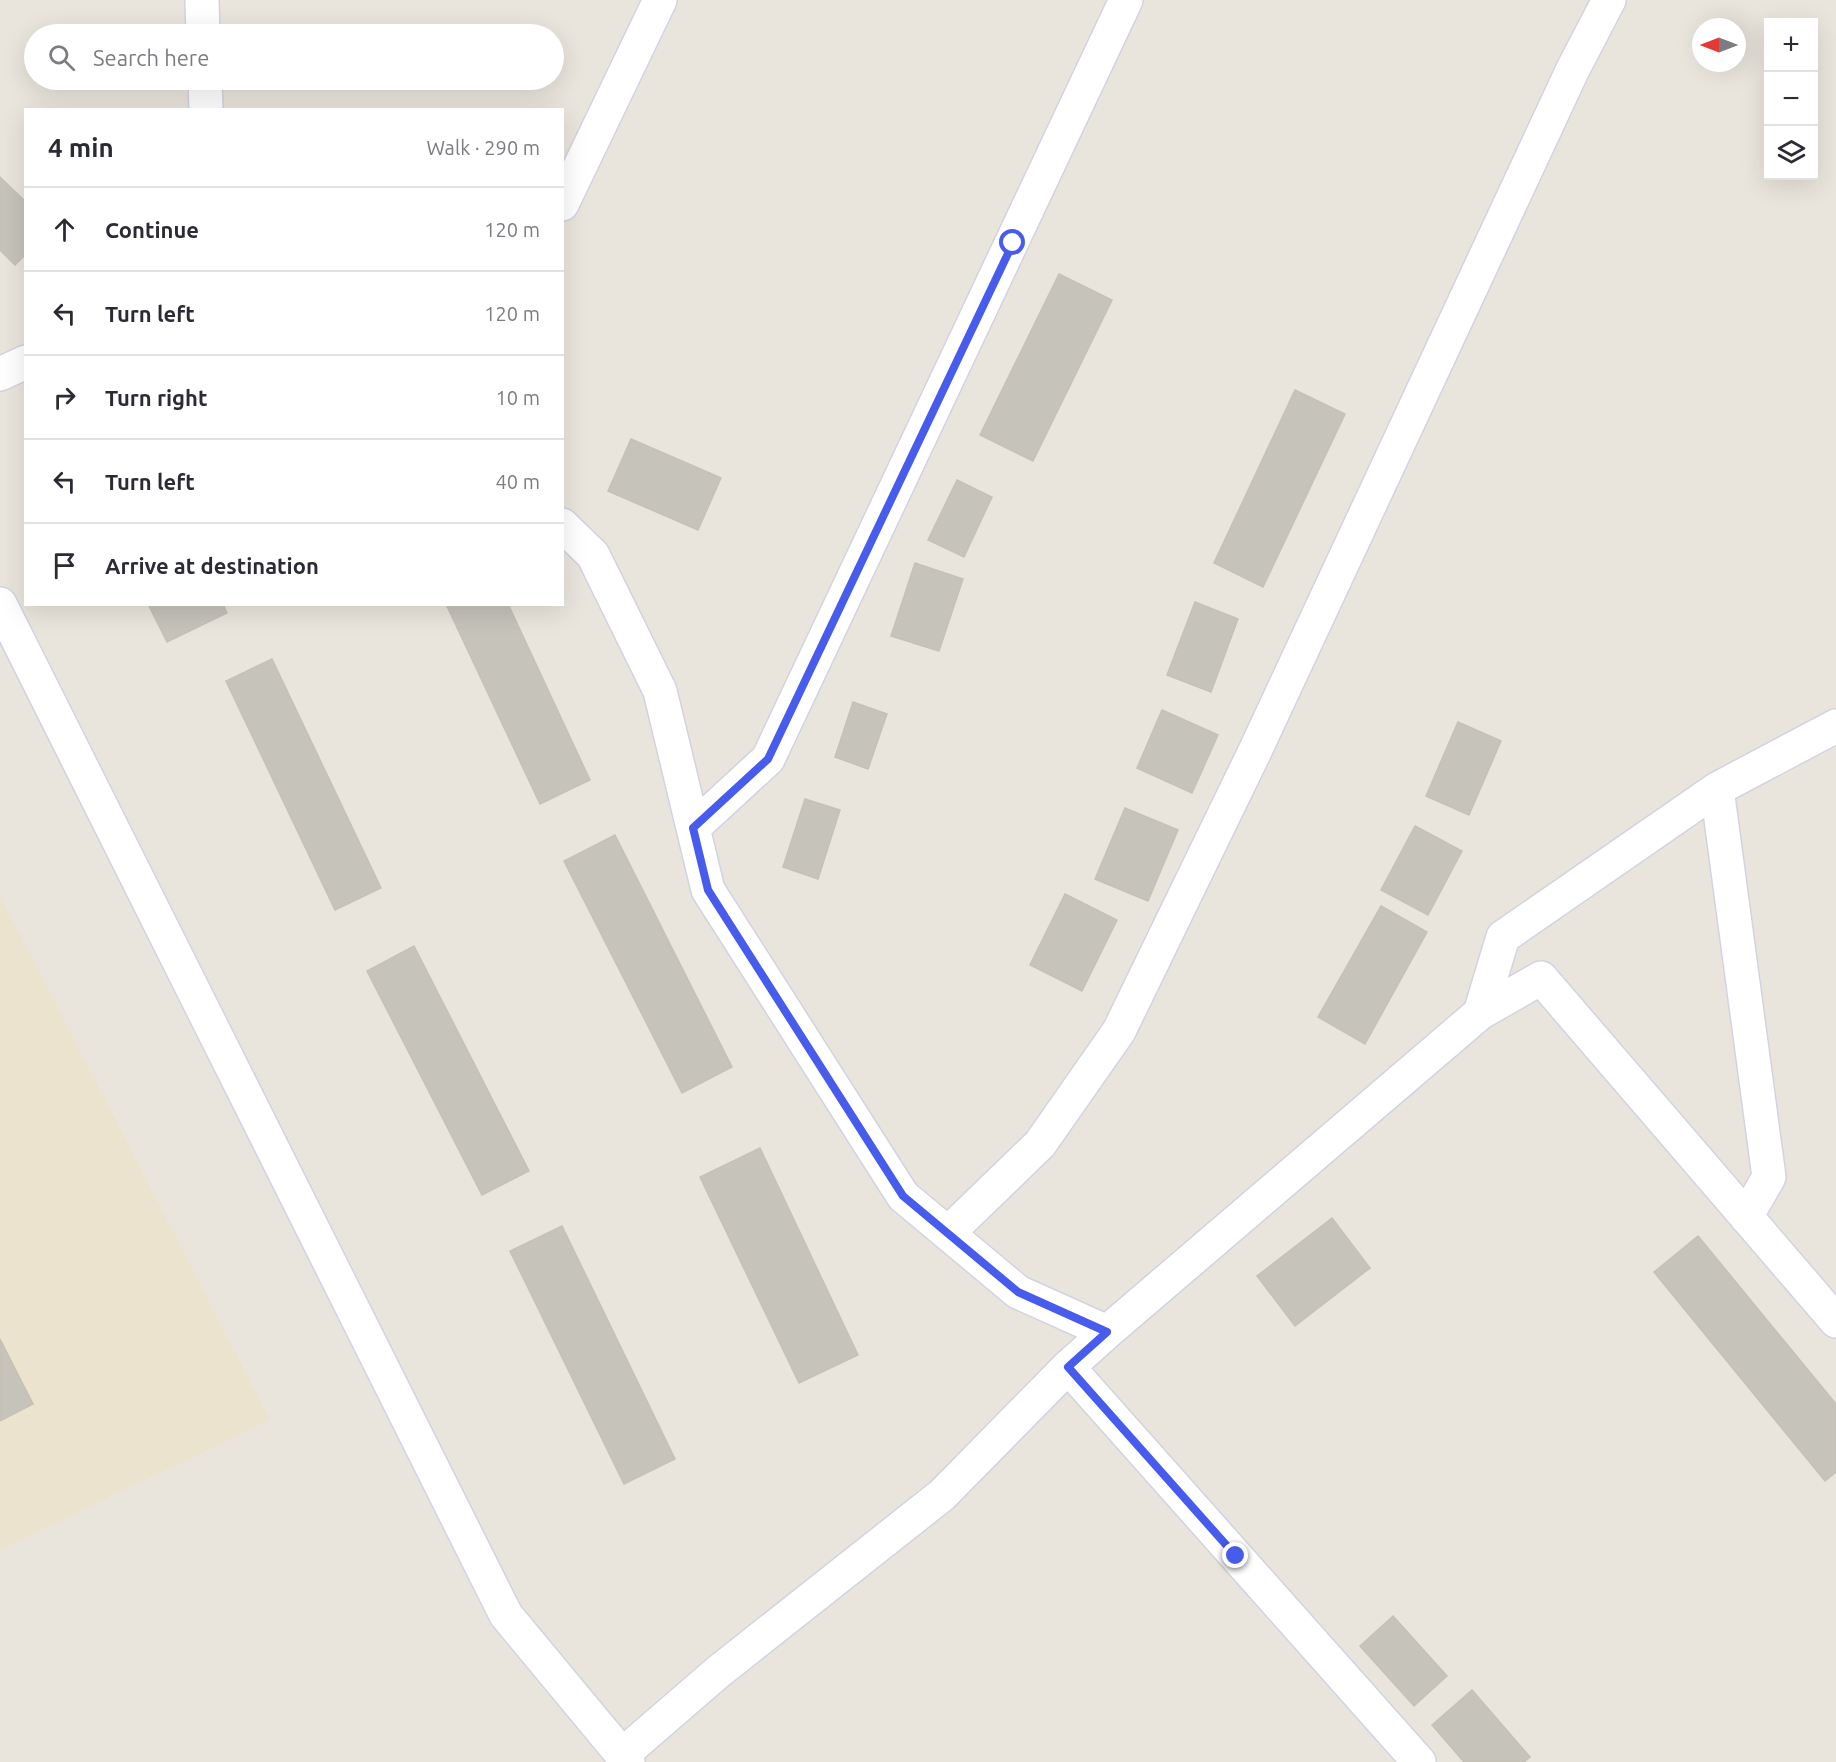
<!DOCTYPE html>
<meta charset="utf-8">
<style>
:root{--surface:#fff;--page:#f7f7f7;--text:#2b2b33;--muted:#7c7c81;--line:#e1e1e2}
body{margin:0;font-family:Ubuntu,sans-serif;background:var(--page);color:var(--text)}
.controls{position:absolute;right:18px;top:18px;display:grid;overflow:hidden;border-radius:0px;box-shadow:0 6px 24px #0002}
.controls button{width:54px;height:54px;display:grid;place-items:center;padding:0;border:0;border-bottom:2px solid var(--line);background:var(--surface);color:var(--text);font:30px sans-serif}
.compass{position:absolute;left:1692px;top:18px;width:54px;height:54px;border-radius:50%;background:var(--surface);box-shadow:0 6px 24px #0002;rotate:270deg}
.stop{position:absolute;width:18px;height:18px;margin:-14px;border:4px solid #475bec;border-radius:50%;background:#fff}
.stop.end{background:#475bec;border-color:#fff;box-shadow:0 2px 6px #0008}
.list{margin:0;padding:0;list-style:none}
h2{display:flex;justify-content:space-between;align-items:center;height:78px;margin:0;padding:0 24px;font-size:26px}
h2 small{font-size:20px;font-weight:400;color:var(--muted)}
.list li{display:grid;grid-template-columns:39px 1fr auto;gap:18px;align-items:center;box-sizing:border-box;height:84px;padding:0 24px;border-top:2px solid var(--line)}
.list b{display:block;font-size:22px;white-space:nowrap}
.list em{font-size:20px;font-style:normal;color:var(--muted)}
.icon{flex:none;width:33px;height:33px;fill:none;stroke:currentColor;stroke-width:2;stroke-linecap:round;stroke-linejoin:round}
.map{position:relative;flex:none;width:1836px;height:1762px;overflow:hidden}
.search{position:absolute;background:var(--surface);box-shadow:0 6px 24px #0002;left:24px;top:24px;width:540px;height:66px;display:flex;align-items:center;gap:15px;box-sizing:border-box;padding:0 21px;border-radius:33px;color:var(--muted);font-size:22px}
.panel{position:absolute;background:var(--surface);box-shadow:0 6px 24px #0002;left:24px;top:108px;width:540px;height:498px;border-radius:0px}
.map>svg:first-child{display:block}
.education{fill:#ebe3cd}
.building{fill:#c6c3bb;stroke:#c6c1b6;stroke-width:1.5}
.lines{fill:none;stroke-linecap:round;stroke-linejoin:round}
.minor-casing{stroke:#d2d3e1;stroke-width:36}
.minor{stroke:#fff;stroke-width:33}
.route{stroke:#475bec;stroke-width:8}
</style>
<div class="map">
<svg width="1836" height="1762" viewBox="0 0 1836 1762">
<rect width="100%" height="100%" fill="#eae5dc"/>
<path class="education" d="M0,895L270,1420L0,1550Z"/>
<path class="building" d="M0,177L26,202V254L15,265L0,250Z
M1059,274L1112,300L1033,461L980,435Z
M1295,390L1345,414L1263,587L1214,563Z
M631,439L721,478L698,530L608,491Z
M957,480L992,497L964,557L928,540Z
M915,563L963,579L939,651L891,636Z
M1195,602L1238,619L1211,692L1167,675Z
M148,604H223L227,613L167,642Z
M446,604H508L590,780L540,804Z
M272,659L381,888L335,910L226,681Z
M853,702L887,714L868,769L835,757Z
M1162,710L1218,735L1192,793L1137,768Z
M1458,722L1501,741L1469,815L1426,796Z
M805,799L840,810L818,879L783,867Z
M1125,808L1178,830L1148,901L1095,879Z
M1415,826L1462,851L1428,915L1381,890Z
M615,835L732,1067L682,1093L564,861Z
M1065,894L1117,920L1082,991L1030,965Z
M1381,906L1427,932L1365,1044L1318,1017Z
M414,946L529,1171L482,1195L367,971Z
M760,1148L858,1355L799,1383L700,1177Z
M1332,1218L1370,1268L1295,1326L1257,1276Z
M562,1226L675,1459L624,1484L510,1251Z
M1698,1236L1836,1404V1472L1825,1481L1654,1272Z
M0,1339L33,1404L0,1421Z
M1393,1616L1447,1676L1414,1706L1360,1646Z
M1472,1690L1530,1757L1524,1762H1464L1432,1725Z"/>
<g class="lines">
<g class="minor-casing">
<path id="minor" d="M202,0L203,34
M205,80L206,110
M562,204L660,0
M0,374L26,362
M562,525L593,555L660,691L708,890L903,1196L1018,1292L1107,1332
M0,604L506,1615L628,1762
M1717,789L1769,1177L1746,1217
M693,828L768,759L1126,0
M1480,1013L1503,937L1717,789L1836,726
M948,1233L1040,1144L1119,1031L1255,751L1573,69L1609,0
M1068,1367L1419,1762
M622,1755L718,1672L942,1495L1068,1367L1107,1332L1480,1013L1541,978L1836,1321"/>
</g>
<use href="#minor" class="minor"/>
</g>
<g class="lines">
<path class="route" d="M1013,243L768,759L693,828L708,890L903,1196L1018,1292L1107,1332L1068,1367L1236,1556"/>
</g>
</svg>
<div class="controls">
<button>+</button>
<button>−</button>
<button><svg class="icon" aria-label="layers" viewBox="0 0 24 24"><path d="M12 4l9 5-9 5-9-5zM3 14l9 5 9-5"/></svg></button>
</div>
<svg class="compass" viewBox="-18 -18 36 36"><path d="M0-13l5 13h-10z" fill="#e53935"/><path d="M0 13l5-13h-10z" fill="#7c7c81"/></svg>
<div class="stop" style="left:1013px;top:243px"></div>
<div class="stop end" style="left:1236px;top:1556px"></div>
<div class="search"><svg class="icon" aria-label="search" viewBox="0 0 24 24"><circle cx="10" cy="10" r="6"/><path d="M15 15l6 6"/></svg>Search here</div>
<section class="panel">
<h2>4 min<small>Walk · 290 m</small></h2>
<ul class="list">
<li><svg class="icon" aria-label="ahead" viewBox="0 0 24 24"><path d="M12 20V5M6 11l6-6 6 6"/></svg><div><b>Continue</b></div><em>120 m</em></li>
<li><svg class="icon" aria-label="left" viewBox="0 0 24 24"><path d="M17 20v-9H6M10 6l-5 5 5 5"/></svg><div><b>Turn left</b></div><em>120 m</em></li>
<li><svg class="icon" aria-label="right" viewBox="0 0 24 24"><path d="M7 20v-9h11M14 6l5 5-5 5"/></svg><div><b>Turn right</b></div><em>10 m</em></li>
<li><svg class="icon" aria-label="left" viewBox="0 0 24 24"><path d="M17 20v-9H6M10 6l-5 5 5 5"/></svg><div><b>Turn left</b></div><em>40 m</em></li>
<li><svg class="icon" aria-label="arrive" viewBox="0 0 24 24"><path d="M6 21V4h12l-3 4 3 4H6"/></svg><div><b>Arrive at destination</b></div></li>
</ul>
</section>
</div>
